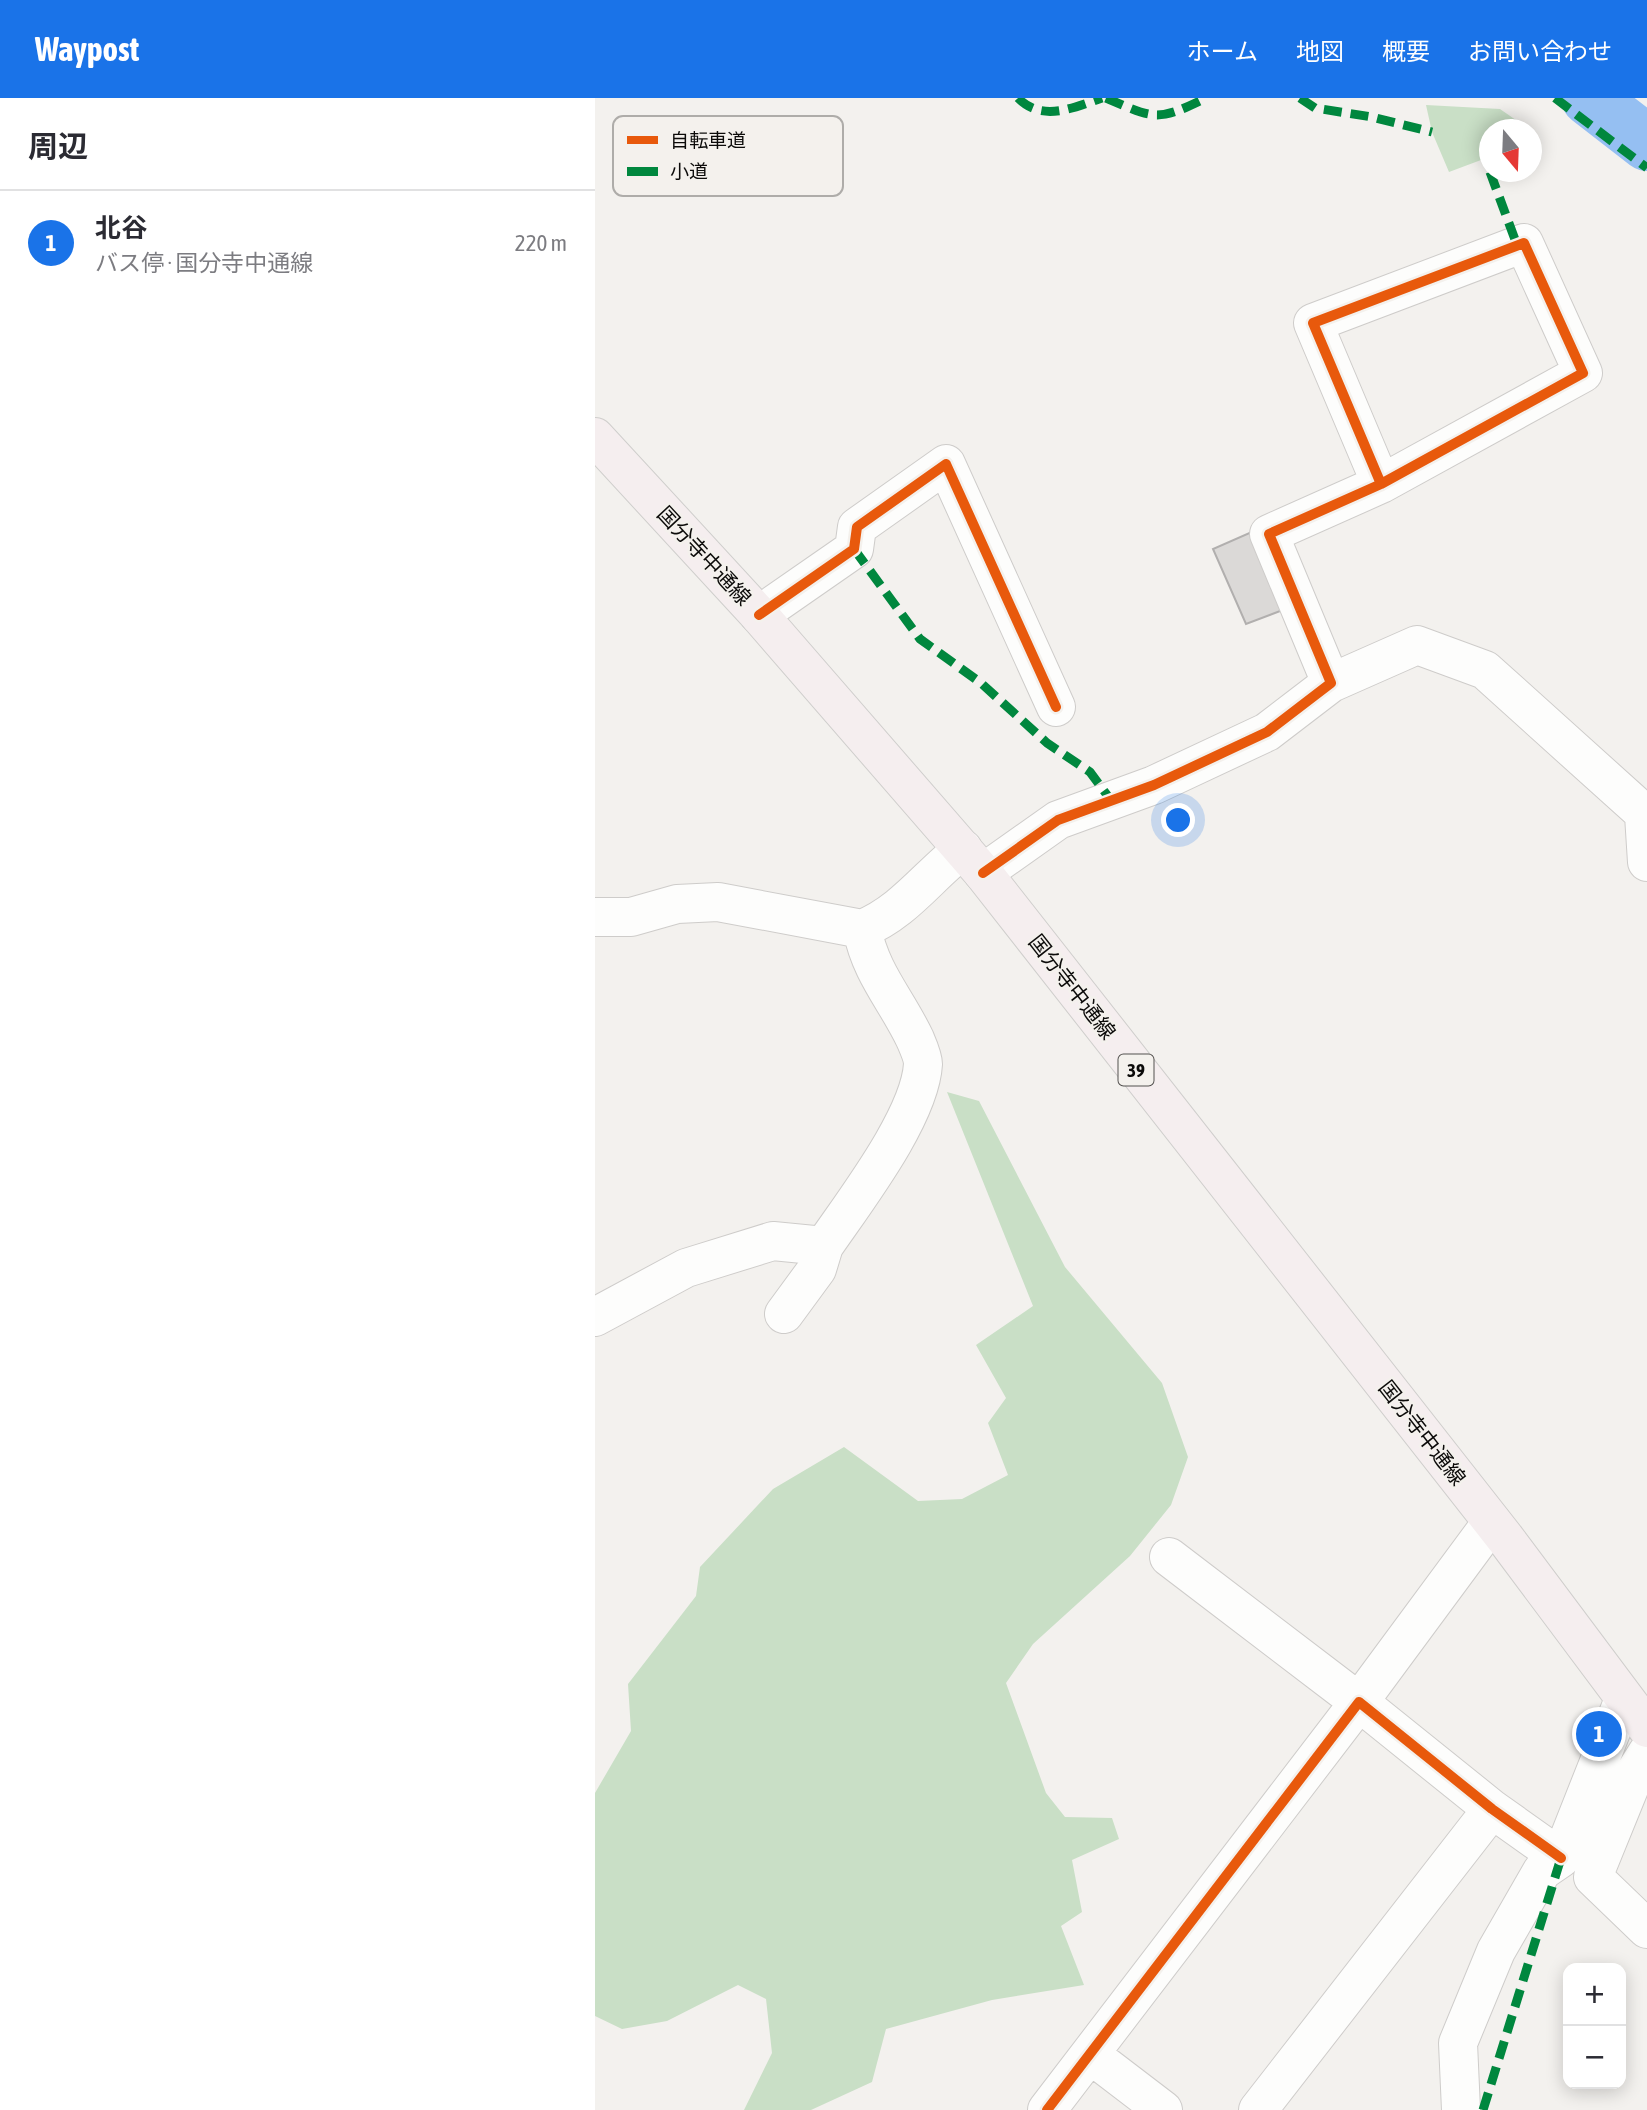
<!DOCTYPE html>
<html lang="ja">
<meta charset="utf-8">
<style>
:root{--surface:#fff;--page:#f7f7f7;--text:#2b2b33;--muted:#7c7c81;--line:#e1e1e2;--accent:#1a73e8}
body{margin:0;font-family:"Asap Condensed","Noto Sans JP",sans-serif;background:var(--page);color:var(--text)}
.controls{position:absolute;right:21px;bottom:21px;display:grid;overflow:hidden;border-radius:14px;box-shadow:0 4px 18px #0003}
.controls button{width:63px;height:63px;display:grid;place-items:center;padding:0;border:0;border-bottom:2px solid var(--line);background:var(--surface);color:var(--text);font:35px sans-serif}
.compass{position:absolute;left:884px;top:21px;width:63px;height:63px;border-radius:50%;background:var(--surface);box-shadow:0 4px 18px #0003;rotate:161deg}
.you{position:absolute;left:584px;top:723px;width:24px;height:24px;margin:-18px;border:5px solid #fff;border-radius:50%;background:#1a73e8;box-shadow:0 0 0 10px #1a73e833}
.badge{display:grid;place-items:center;width:46px;height:46px;border-radius:50%;background:var(--accent);color:#fff;font-size:23px;font-weight:700}
.pin{position:absolute;translate:-50% -50%;border:4px solid #fff;box-shadow:0 2px 7px #0006}
.list{margin:0;padding:0;list-style:none}
h2{display:flex;justify-content:space-between;align-items:center;height:91px;margin:0;padding:0 28px;font-size:30px}
h2 small{font-size:23px;font-weight:400;color:var(--muted)}
.list li{display:grid;grid-template-columns:46px 1fr auto;gap:21px;align-items:center;box-sizing:border-box;height:105px;padding:0 28px;border-top:2px solid var(--line)}
.list b{display:block;font-size:26px;white-space:nowrap}
.list p{margin:0;font-size:23px;white-space:nowrap;color:var(--muted)}
.list em{font-size:23px;font-style:normal;color:var(--muted)}
.map{position:relative;flex:none;width:1052px;height:2012px;overflow:hidden}
header{display:flex;align-items:center;gap:42px;box-sizing:border-box;height:98px;padding:0 35px;background:var(--accent);color:#fff}
header strong{font-size:33px}
nav{display:flex;gap:38px;margin-inline-start:auto;font-size:24px}
main{display:flex}
aside{flex:1;background:var(--surface)}
.map>svg:first-child{display:block}
.green{fill:#c9dfc6}
.lines{fill:none;stroke-linecap:round;stroke-linejoin:round}
.river{stroke:#95bff2;stroke-width:56}
.building{fill:#dbd9d7;stroke:#b1afae;stroke-width:2}
.minor-casing{stroke:#ceccca;stroke-width:40}
.major-casing{stroke:#cfcecc;stroke-width:40}
.minor{stroke:#fdfdfc;stroke-width:38}
.major{stroke:#f5eeef;stroke-width:38}
.quiet{stroke:#00873e;stroke-width:9;stroke-dasharray:18 9;stroke-linecap:butt}
.cycleway-casing{stroke:#f4f1ed;stroke-width:15}
.cycleway{stroke:#e8590c;stroke-width:10}
.labels{text-anchor:middle;stroke-width:5;stroke-linejoin:round;paint-order:stroke}
.shield{fill:#f4f1ed;stroke:#52504e;stroke-width:2}
.shield-label{font-size:19px;font-weight:bold;fill:#0c0b0a}
.street-label{font-size:21px;fill:#0c0b0a;stroke:#f4f1ed}
.key{fill:#f4f1ed;stroke:#aeaca9;stroke-width:2}
.key-label{font-size:19px;fill:#0c0b0a}
</style>
<header>
<strong>Waypost</strong>
<nav><a>ホーム</a><a>地図</a><a>概要</a><a>お問い合わせ</a></nav>
</header>
<main>
<aside>
<h2>周辺<small></small></h2>
<ul class="list">
<li><span class="badge">1</span><div><b>北谷</b><p>バス停 · 国分寺中通線</p></div><em>220 m</em></li>
</ul>
</aside>
<div class="map">
<svg width="1052" height="2012" viewBox="0 0 1052 2012">
<rect width="100%" height="100%" fill="#f3f1ee"/>
<path class="green" d="M831,7L905,11L934,31L894,32V59L854,74L837,34Z
M352,994L384,1003L470,1169L567,1285L593,1359L576,1407L535,1458L438,1546L411,1585L451,1695L470,1719L517,1720L524,1741L477,1762L487,1814L466,1828L489,1887L397,1902L291,1931L277,1984L216,2012H149L177,1955L171,1901L143,1887L72,1923L27,1931L0,1918V1695L36,1633L33,1586L101,1498L105,1469L178,1391L249,1349L323,1403L367,1401L413,1377L393,1325L411,1300L381,1247L438,1208Z"/>
<g class="lines">
<path class="river" d="M994,0L1052,45"/>
</g>
<path class="building" d="M668,429L701,507L651,526L618,451Z"/>
<g class="lines">
<g class="minor-casing">
<path id="minor" d="M164,517L259,451L262,429L351,366L461,609
M736,585L822,547L890,572L1052,718
M1049,717L1052,764
M388,775L463,722L559,687L672,634L736,585L674,436L786,386L988,275L929,145L718,225L786,386
M0,819H36L82,806L123,804L267,831C309,814 333,778 368,751
M229,1148C259,1104 325,1019 328,966C328,959 323,948 320,941C301,901 276,876 267,831
M0,1219L91,1170L178,1143L229,1148L222,1171L189,1216
M574,1459L764,1604L897,1424
M1052,1655L1042,1671L998,1779L1052,1831
M496,1957L568,2012
M452,2012L764,1604L897,1711L966,1760
M663,2012L897,1711
M866,2012L863,1945L901,1853L947,1773L966,1760L1029,1601"/>
</g>
<g class="major-casing">
<path id="major" d="M0,339L164,517L388,775L910,1440L1052,1630"/>
</g>
<use href="#minor" class="minor"/>
<use href="#major" class="major"/>
<path class="quiet" d="M423,0C447,25 480,9 507,0
M511,0C560,21 562,24 611,0
M705,0L720,10L777,19L837,34
M960,0L1052,70
M895,74L922,147
M259,451L325,541L386,585L452,645L495,674L515,701
M888,2012L966,1760"/>
<g class="cycleway-casing">
<path id="cycleway" d="M164,517L259,451L262,429L351,366L461,609
M388,775L463,722L559,687L672,634L736,585L674,436L786,386L988,275L929,145L718,225L786,386
M452,2012L764,1604L897,1711L966,1760"/>
</g>
<use href="#cycleway" class="cycleway"/>
</g>
<g class="labels">
<rect class="shield" x="523.5" y="956.5" width="35" height="31" rx="5"/>
<g class="shield-label">
<text x="541" y="979">39</text>
</g>
<g class="street-label">
<text transform="translate(109 458) rotate(47)" y="7">国分寺中通線</text>
<text transform="translate(477 889) rotate(52)" y="7">国分寺中通線</text>
<text transform="translate(827 1335) rotate(52)" y="7">国分寺中通線</text>
</g>
</g>
<rect x="18" y="18" width="230" height="80" rx="10" class="key"/>
<rect x="32" y="38" width="31" height="8" fill="#e8590c"/>
<rect x="32" y="69" width="31" height="9" fill="#00873e"/>
<g class="key-label">
<text x="75" y="49">自転車道</text>
<text x="75" y="80">小道</text>
</g>
</svg>
<div class="controls">
<button>+</button>
<button>−</button>
</div>
<svg class="compass" viewBox="-18 -18 36 36"><path d="M0-13l5 13h-10z" fill="#e53935"/><path d="M0 13l5-13h-10z" fill="#7c7c81"/></svg>
<div class="you"></div>
<div class="pin badge" style="left:1004px;top:1636px">1</div>
</div>
</main>
